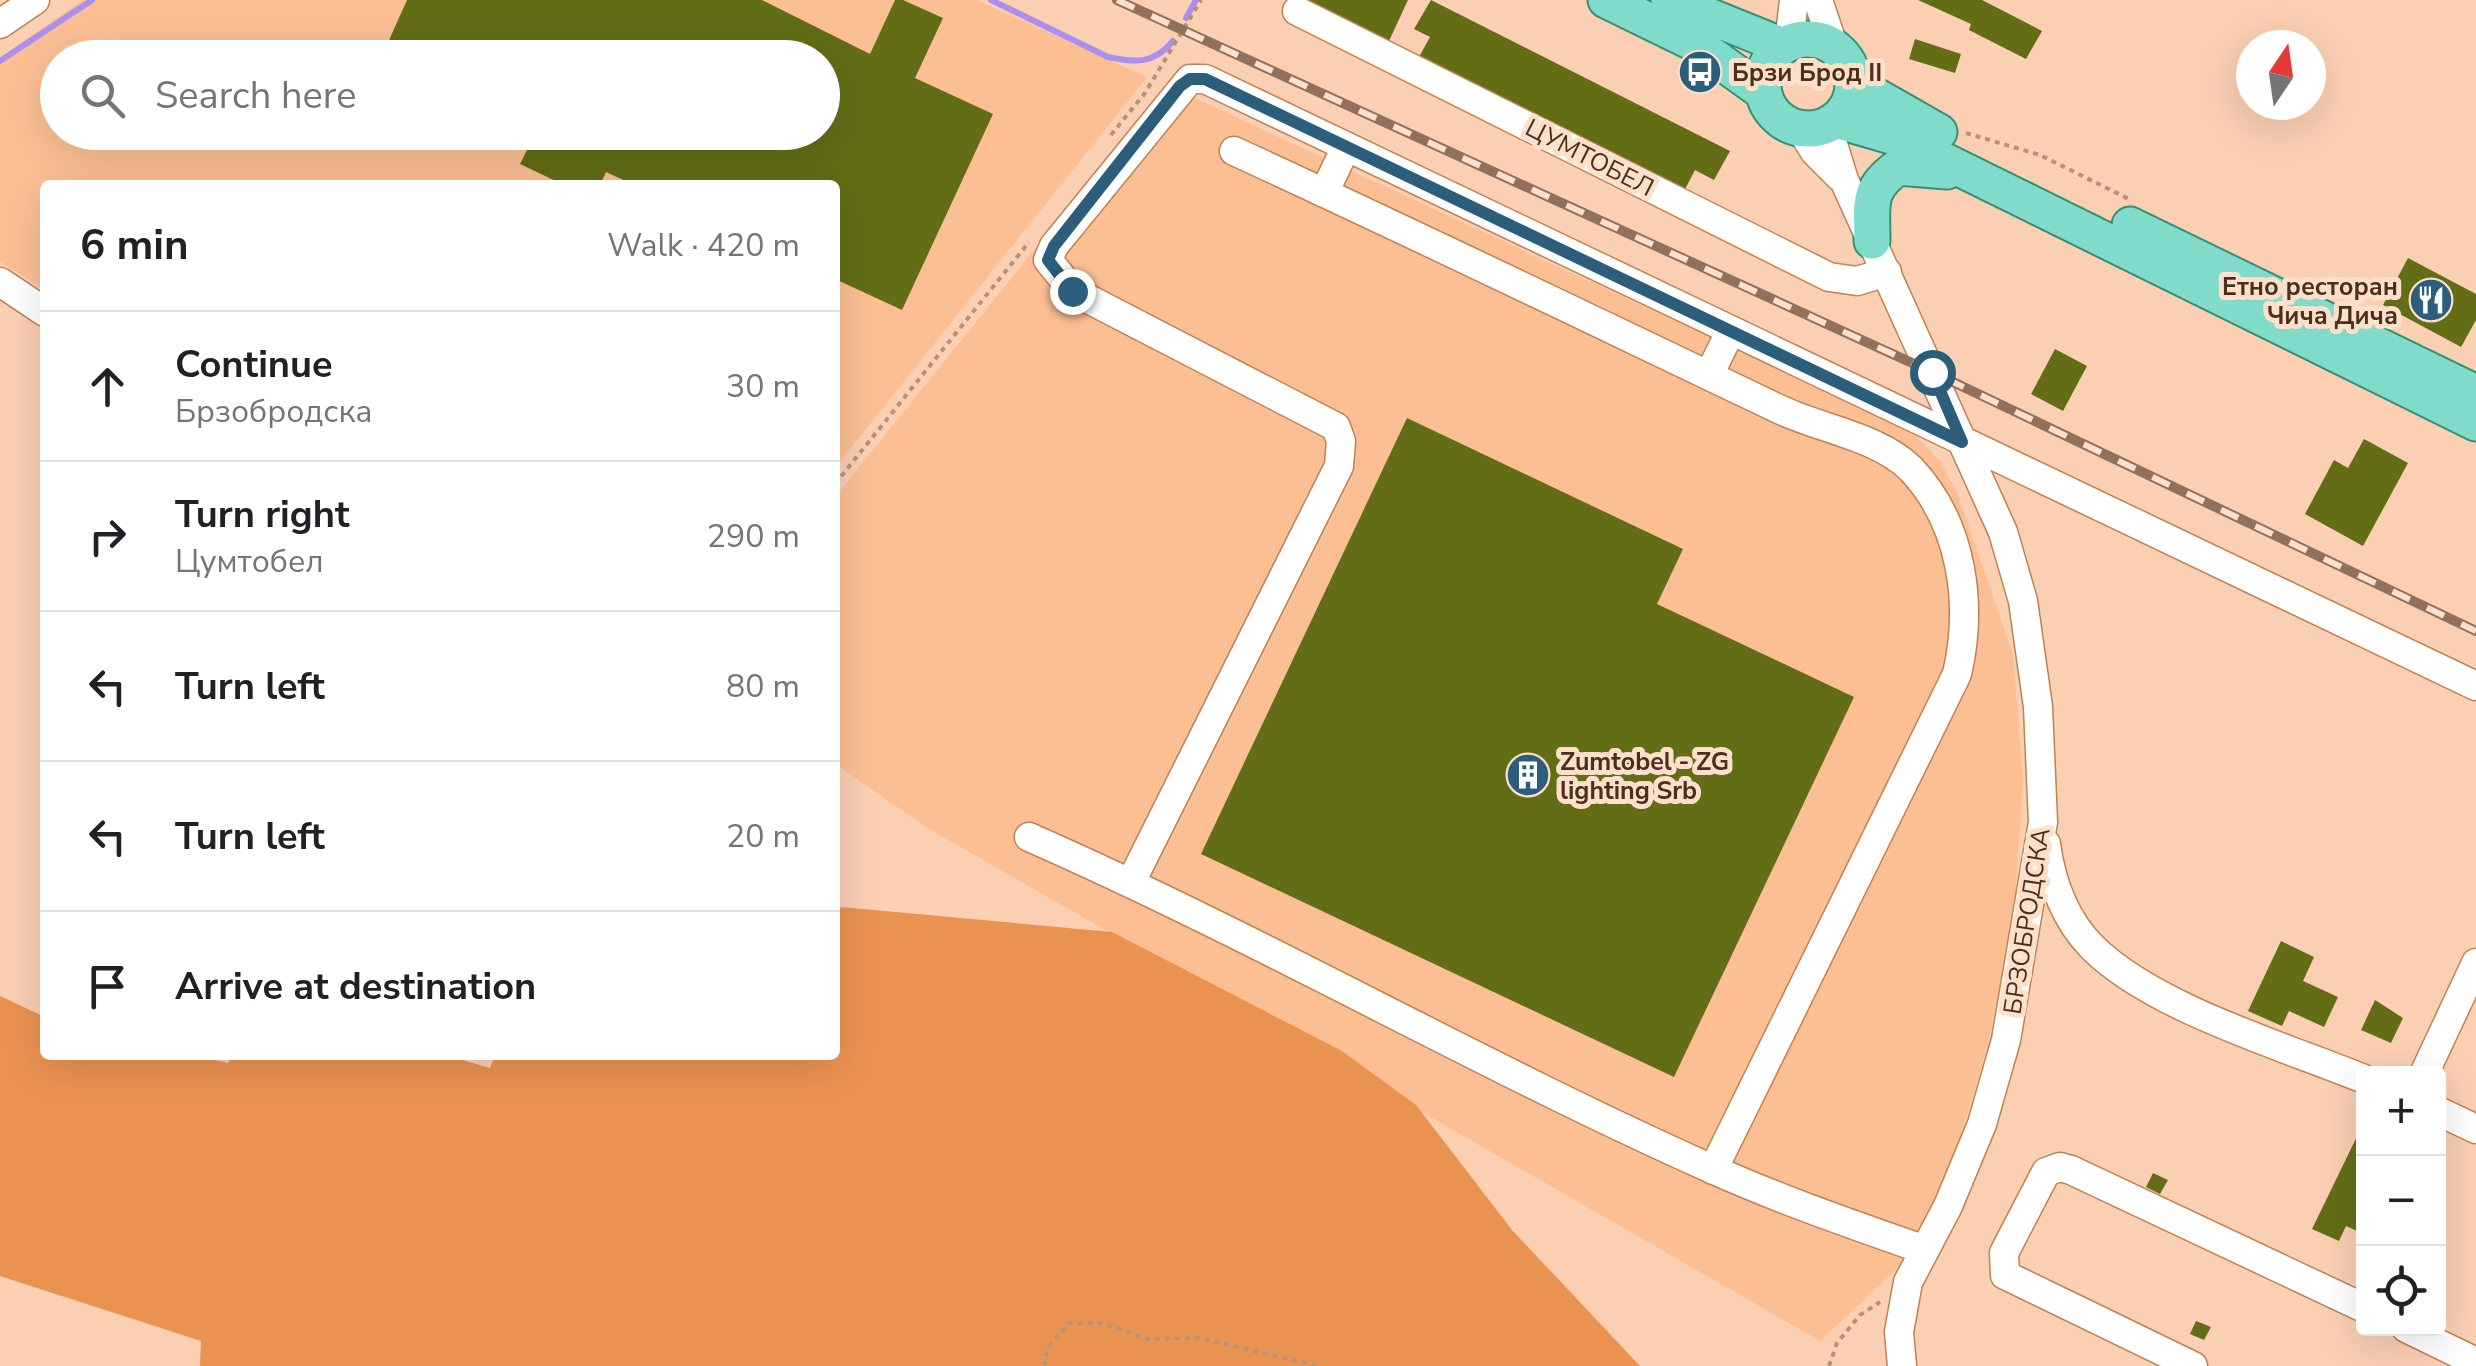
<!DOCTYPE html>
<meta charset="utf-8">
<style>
:root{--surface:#fff;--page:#f2f2f2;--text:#202124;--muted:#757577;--line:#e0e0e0}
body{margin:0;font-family:"Nunito Sans",sans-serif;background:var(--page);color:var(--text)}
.controls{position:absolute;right:30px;bottom:30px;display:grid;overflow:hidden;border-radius:10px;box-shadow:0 10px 40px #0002}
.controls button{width:90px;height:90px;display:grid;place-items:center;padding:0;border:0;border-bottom:2px solid var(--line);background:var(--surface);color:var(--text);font:50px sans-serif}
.compass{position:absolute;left:2236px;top:30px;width:90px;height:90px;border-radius:50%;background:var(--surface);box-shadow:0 10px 40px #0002;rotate:13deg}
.stop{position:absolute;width:30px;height:30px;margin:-22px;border:8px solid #2b5e7a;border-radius:50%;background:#fff}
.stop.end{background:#2b5e7a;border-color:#fff;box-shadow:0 2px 10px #0008}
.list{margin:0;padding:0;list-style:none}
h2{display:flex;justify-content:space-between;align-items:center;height:130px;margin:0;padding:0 40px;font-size:42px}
h2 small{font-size:32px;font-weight:400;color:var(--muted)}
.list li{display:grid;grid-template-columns:65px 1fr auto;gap:30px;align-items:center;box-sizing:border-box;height:150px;padding:0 40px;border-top:2px solid var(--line)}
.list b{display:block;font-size:38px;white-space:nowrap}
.list p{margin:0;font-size:32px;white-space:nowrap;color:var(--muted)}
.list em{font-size:32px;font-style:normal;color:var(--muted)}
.icon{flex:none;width:55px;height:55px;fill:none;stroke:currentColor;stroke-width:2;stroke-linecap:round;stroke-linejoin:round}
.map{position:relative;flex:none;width:2476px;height:1366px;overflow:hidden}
.search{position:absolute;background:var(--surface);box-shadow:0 10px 40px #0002;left:40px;top:40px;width:800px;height:110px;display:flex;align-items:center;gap:25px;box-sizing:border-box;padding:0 35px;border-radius:55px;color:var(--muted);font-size:38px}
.panel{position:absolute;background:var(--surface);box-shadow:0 10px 40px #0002;left:40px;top:180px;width:800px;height:880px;border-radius:10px}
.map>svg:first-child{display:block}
.built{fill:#fcbf94;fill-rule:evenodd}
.green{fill:#ea9351}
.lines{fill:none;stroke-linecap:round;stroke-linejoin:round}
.stream{stroke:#aa90ec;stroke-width:6}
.building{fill:#636d16}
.minor-casing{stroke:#c28151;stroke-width:31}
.major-casing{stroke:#368f75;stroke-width:39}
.path{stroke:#b79279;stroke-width:4;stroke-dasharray:5 5;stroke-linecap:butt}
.minor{stroke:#fff;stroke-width:28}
.major{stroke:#80dbca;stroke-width:35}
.rail-casing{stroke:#937059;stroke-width:10}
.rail{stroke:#fce0cc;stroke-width:6;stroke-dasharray:19;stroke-linecap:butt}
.route{stroke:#2b5e7a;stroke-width:12}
.labels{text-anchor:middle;stroke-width:10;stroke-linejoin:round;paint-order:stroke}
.poi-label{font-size:25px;font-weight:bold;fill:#4b2f1b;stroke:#fce0cc;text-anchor:start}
.street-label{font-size:25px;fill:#4b2f1b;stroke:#fce0cc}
</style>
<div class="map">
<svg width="2476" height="1366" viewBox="0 0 2476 1366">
<rect width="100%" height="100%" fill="#facfb2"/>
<path class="built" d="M82,0H977L1147,77L835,468V185H45V289L0,262V58ZM58,58H822V132H58Z
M1167,85L1892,422L1917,437L1940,461L1957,492L2013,655L2023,781L2014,917L1988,1044L1953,1162L1900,1266L1820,1341L926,827L835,764V497Z"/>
<path class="green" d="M841,907L1112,932L1342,1051L1416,1105L1512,1230L1640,1366H200L201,1341L0,1276V996L45,1017V1055H194L228,1063L232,1055H445L490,1068L495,1055H835V915Z"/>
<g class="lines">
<path class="stream" d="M991,0L1108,57C1136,63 1154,64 1173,41
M1186,18L1196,0
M0,61L92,0"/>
</g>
<path class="building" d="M407,0H762L870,54L895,0H903L943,18L915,78L993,114L902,310L835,279V185H634L606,172L600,185H564L520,164L533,138L522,132H822V58H381Z
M1303,0H1408L1389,41Z
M1431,0L1730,151L1714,180L1695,170L1681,197L1419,57L1430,37L1414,29Z
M1918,0H1982L2042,31L2026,59L1969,30L1971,24Z
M1915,39L1961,54L1955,73L1909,59Z
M2408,258L2476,294V320L2461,347L2383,305Z
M2055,349L2087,366L2063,411L2031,394Z
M1407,418L1683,549L1657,604L1854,697L1674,1077L1201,854Z
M2364,439L2408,463L2363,546L2305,514L2334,460L2348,468Z
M2281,941L2314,957L2303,981L2338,997L2324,1027L2289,1011L2282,1026L2248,1011Z
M2375,1000L2403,1018L2391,1043L2361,1030Z
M2364,1122V1234L2346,1226L2339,1241L2312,1229Z
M2153,1173L2168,1180L2160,1194L2146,1187Z
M2196,1321L2211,1327L2204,1340L2190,1334Z"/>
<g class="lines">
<g class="minor-casing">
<path id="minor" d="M1818,0L1834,48
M1297,11L1829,277L1857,281L1887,272
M0,24L35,0
M1789,43L1794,0
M1827,125L1844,180L2003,532L2023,601L2038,707L2043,822L2006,1040L1982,1124L1948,1206L1908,1282L1899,1332L1902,1366
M1800,128L1815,152L1840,177
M1234,151C1417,235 1598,323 1781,410C1821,429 1879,437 1911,469C1963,524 1973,605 1957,674L1713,1170
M1324,193L1346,147
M0,282L45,312
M1709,375L1731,330
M1029,837C1261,939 1481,1066 1712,1169C1781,1200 1854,1225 1925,1250
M2046,844C2051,881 2065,920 2093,948C2154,1008 2283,1046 2364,1079
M1131,882L1339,466L1341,441L1336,427L1073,291L1048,260L1054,246L1190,79H1205L2476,686
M2424,1074L2476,963
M2438,1111L2476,1129
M2406,1328L2476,1362
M2193,1366L2005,1275L2004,1253L2046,1172L2060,1167L2071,1170L2364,1308"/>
</g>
<g class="major-casing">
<path id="major" d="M1606,0L1696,44L1763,92
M1669,0L1783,46
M1763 84a45 45 0 1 1 90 0a45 45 0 1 1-90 0Z
M1853,83L1939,132
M1836,120L1898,138L2476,423
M2130,225L2476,393
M1872,241C1872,204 1866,190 1898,167L1947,171"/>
</g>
<path class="path" d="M1966,133L2040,155L2129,199
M1111,135L1145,93L1201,0
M835,484L1029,242
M1044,1366L1048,1347L1069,1323H1103L1148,1339L1200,1338L1318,1366
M1829,1366L1837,1343L1860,1315L1880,1302"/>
<use href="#minor" class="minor"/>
<use href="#major" class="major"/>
<g class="rail-casing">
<path id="rail" d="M1117,0L1932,372L2476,631"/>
</g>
<use href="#rail" class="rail"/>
</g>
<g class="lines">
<path class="route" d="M1072,291L1048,260L1054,246L1180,86L1190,79H1205L1962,442L1932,372"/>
</g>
<defs>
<g id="bus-disc" transform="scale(2.25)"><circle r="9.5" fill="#2b5e7a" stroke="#fce0cc"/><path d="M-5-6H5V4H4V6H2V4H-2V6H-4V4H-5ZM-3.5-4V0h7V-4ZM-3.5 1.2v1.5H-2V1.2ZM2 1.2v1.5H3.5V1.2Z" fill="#fff"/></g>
<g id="restaurant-disc" transform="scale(2.25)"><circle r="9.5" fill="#2b5e7a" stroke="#fce0cc"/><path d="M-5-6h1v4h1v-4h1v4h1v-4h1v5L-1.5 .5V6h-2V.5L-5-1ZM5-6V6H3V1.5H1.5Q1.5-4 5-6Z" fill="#fff"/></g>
<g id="building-disc" transform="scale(2.25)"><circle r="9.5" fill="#2b5e7a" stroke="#fce0cc"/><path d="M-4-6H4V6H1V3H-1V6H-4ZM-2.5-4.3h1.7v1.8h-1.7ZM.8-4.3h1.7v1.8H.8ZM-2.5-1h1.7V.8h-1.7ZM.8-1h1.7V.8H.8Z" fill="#fff"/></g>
</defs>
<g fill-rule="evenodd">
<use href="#bus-disc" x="1700" y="72"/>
<use href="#restaurant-disc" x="2431" y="300"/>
<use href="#building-disc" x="1528" y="775"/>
</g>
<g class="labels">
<g class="poi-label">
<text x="1732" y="81">Брзи Брод II</text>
<text x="2398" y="295" text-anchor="end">Етно ресторан<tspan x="2398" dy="29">Чича Дича</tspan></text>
<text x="1560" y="770">Zumtobel - ZG<tspan x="1560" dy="29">lighting Srb</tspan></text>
</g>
<g class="street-label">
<text transform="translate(1590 157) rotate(27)" y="9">ЦУМТОБЕЛ</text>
<text transform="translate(2026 921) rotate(-81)" y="9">БРЗОБРОДСКА</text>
</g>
</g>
</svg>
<div class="controls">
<button>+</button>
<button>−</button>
<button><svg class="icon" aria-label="locate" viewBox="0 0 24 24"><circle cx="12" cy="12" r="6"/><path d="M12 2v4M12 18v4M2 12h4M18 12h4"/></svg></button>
</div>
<svg class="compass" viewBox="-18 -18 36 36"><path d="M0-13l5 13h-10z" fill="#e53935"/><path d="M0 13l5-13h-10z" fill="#757577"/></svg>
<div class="stop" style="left:1932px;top:372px"></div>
<div class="stop end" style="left:1072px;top:291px"></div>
<div class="search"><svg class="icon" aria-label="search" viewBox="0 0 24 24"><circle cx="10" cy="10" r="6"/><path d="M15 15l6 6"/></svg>Search here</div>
<section class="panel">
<h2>6 min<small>Walk · 420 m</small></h2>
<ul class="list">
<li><svg class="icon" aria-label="ahead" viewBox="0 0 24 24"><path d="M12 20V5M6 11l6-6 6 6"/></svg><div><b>Continue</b><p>Брзобродска</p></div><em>30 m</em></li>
<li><svg class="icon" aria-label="right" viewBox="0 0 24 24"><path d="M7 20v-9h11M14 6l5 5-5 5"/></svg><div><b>Turn right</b><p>Цумтобел</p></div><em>290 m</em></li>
<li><svg class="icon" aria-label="left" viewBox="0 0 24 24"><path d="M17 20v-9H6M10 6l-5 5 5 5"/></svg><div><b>Turn left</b></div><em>80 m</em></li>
<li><svg class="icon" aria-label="left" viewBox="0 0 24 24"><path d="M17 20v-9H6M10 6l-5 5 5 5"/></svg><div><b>Turn left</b></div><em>20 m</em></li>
<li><svg class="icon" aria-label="arrive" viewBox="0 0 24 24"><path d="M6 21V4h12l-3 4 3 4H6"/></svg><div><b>Arrive at destination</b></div></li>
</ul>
</section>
</div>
